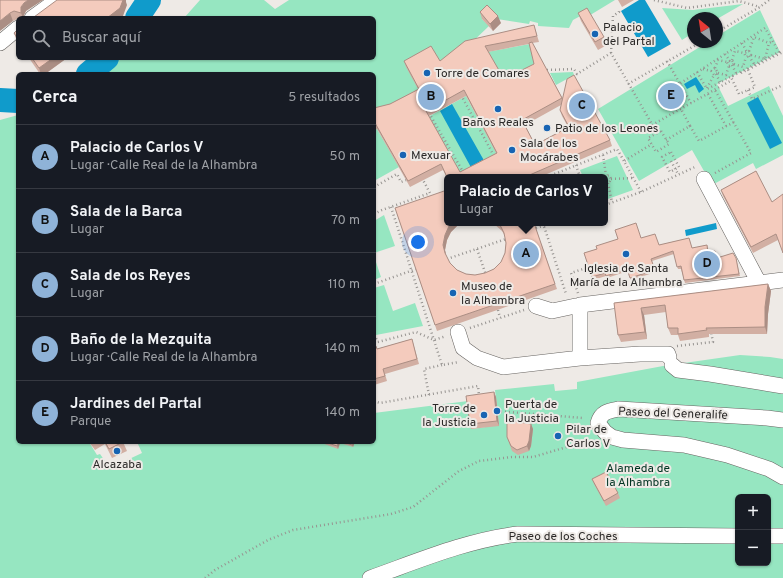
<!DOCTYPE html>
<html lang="es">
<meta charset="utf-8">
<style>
:root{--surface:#171b24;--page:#242831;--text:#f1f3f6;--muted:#9ea1a6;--line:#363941;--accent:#8fb3d8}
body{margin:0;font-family:Overpass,sans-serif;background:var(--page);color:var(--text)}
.controls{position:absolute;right:12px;bottom:12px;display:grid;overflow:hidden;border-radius:6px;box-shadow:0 1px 3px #0004}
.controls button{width:36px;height:36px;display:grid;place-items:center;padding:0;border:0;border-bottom:1px solid var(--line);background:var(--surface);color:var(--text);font:20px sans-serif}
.compass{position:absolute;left:687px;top:12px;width:36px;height:36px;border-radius:50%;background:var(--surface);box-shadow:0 1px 3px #0004;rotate:330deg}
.you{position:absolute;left:418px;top:242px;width:14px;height:14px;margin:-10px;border:3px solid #fff;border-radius:50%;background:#1a73e8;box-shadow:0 0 0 6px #1a73e833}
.badge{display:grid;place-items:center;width:26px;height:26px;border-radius:50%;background:var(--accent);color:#111;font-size:13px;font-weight:700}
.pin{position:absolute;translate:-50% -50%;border:2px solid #fff;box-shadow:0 1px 4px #0006}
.popup{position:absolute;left:444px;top:174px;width:164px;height:52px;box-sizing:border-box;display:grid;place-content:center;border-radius:6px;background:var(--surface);filter:drop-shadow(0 1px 3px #0005);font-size:13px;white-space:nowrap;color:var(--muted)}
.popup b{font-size:15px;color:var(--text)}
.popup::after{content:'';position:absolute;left:50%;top:100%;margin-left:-8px;border:8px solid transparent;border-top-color:var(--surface)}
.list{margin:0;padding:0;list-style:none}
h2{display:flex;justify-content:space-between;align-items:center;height:52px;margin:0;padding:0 16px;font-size:17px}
h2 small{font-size:13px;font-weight:400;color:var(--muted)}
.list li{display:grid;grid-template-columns:26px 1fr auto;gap:12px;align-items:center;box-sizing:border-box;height:64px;padding:0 16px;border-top:1px solid var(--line)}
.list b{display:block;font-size:15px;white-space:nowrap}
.list p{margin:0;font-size:13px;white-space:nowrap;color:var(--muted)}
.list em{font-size:13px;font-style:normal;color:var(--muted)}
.icon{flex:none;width:22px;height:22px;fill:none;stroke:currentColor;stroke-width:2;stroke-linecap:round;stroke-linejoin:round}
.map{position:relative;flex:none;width:783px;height:578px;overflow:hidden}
.search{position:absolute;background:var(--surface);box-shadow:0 1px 3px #0004;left:16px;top:16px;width:360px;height:44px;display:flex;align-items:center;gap:10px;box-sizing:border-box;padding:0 14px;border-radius:6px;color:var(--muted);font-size:15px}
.panel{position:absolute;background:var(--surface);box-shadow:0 1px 3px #0004;left:16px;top:72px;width:360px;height:372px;border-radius:6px}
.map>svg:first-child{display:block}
.green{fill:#96e6c1;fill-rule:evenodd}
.water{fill:#109bcb}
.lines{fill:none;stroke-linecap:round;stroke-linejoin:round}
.river{stroke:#109bcb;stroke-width:24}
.minor-casing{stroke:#676461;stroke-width:16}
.path{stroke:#979491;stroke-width:2.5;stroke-dasharray:1 3;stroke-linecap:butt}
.minor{stroke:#fff;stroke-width:15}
.wall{fill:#d2afa3;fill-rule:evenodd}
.shaded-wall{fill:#ab8e84}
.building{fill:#f4cbbd;stroke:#ab8e84;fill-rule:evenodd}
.poi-dot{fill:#1764b3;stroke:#eeeae6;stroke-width:1.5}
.labels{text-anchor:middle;stroke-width:4;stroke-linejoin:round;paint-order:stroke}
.poi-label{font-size:12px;fill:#2b2928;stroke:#eeeae6;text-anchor:start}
.street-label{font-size:12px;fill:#2b2928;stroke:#eeeae6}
.park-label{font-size:12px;fill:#003321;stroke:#eeeae6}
</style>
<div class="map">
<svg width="783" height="578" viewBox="0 0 783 578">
<rect width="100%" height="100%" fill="#eeeae6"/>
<path class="green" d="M200,0H264L275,9L289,0H615L587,17L584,14L573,20L569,28L538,26V23L530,21L529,24L497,19H482L489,26L466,48L421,94L374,115V74H103L117,58H374V18H184Z
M743,4L717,19L693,18V33L682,40L662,8L693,10Z
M760,10L780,52L717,84L728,106L769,86L783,116V155L756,169L753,163L712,185L692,150L639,181L598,109L708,42H717V36Z
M530,44L537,75L508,89L487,52Z
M573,72L574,75L556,85L550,73Z
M466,96L499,158L463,177L428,117Z
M18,115V442H89L97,455L100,454L110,468L142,453L137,442H374V413L468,401L472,429L499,425L495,390L554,384L555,391L577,389V382L663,366L740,355L770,357L783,359V578H0V120ZM738,497H768V563H738Z
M377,129L399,167L374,181V130Z
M617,156L633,190L605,200V177H583L580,170Z
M384,215L395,246L374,253V221Z
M374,256L381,277L374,280Z
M384,285L393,311L415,303L423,326L376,335L374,329V288Z"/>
<path class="water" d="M639,0H645L671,44L648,57L621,11Z
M696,77L704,89L699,93L695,85L687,89L684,84Z
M680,86L683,91L675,96L681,105L676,108L668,94Z
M758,97L782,143L770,149L747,103Z
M452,104L486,164L473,171L440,111Z
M716,223L717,229L686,236L685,230Z"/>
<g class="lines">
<path class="river" d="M137,18L149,0
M88,74L107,58
M0,100L18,101"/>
<g class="minor-casing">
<path id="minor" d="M32,18L57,0
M0,43L18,28
M704,179L759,283
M536,306L552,311L580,305L783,280
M458,332L463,348L477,358L503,367L580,358V305
M580,358L640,354H668L669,357
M672,365L678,370L710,374L783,386
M783,420L767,418L619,409C608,411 601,412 598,423L605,432L612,437L623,440L684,445L727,455L769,469L783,477
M768,536H783
M370,578C418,561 467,540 518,534L738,536"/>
</g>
<path class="path" d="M654,0L687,8L739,1L760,7
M717,32L760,7L769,0
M742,43L747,52
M749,51L754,37L769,43L773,41
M611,53L613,16L619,12V9
M725,54L730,61
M751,55L765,59L769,43
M749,56L754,64
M732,60L735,51L744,53L746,57L751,55L749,51L744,53
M667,61L691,103
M734,64L743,67L746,57
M732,65L736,73
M715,68L718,60L727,62L732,60L734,64L729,66L727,62
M703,69L711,71L714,75L718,73L715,68L711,71
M547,70L574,69L577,74L611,53L657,133
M697,72L707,89
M718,73L726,75L729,66
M741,73L783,52
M716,74L720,82
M733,76L731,77L739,94L755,87L748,70
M628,84L701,42
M707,88L714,75
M748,90L752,99L783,85
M667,92L765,28L779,52L707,89
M708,94L726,126
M461,95L494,156
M429,113L466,177
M652,125L732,80
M690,126L699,141L734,122
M661,131L669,144L656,152L648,138Z
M666,140L690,126L681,109
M671,152L679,167L670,172L662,157Z
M603,155L606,175
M671,161L678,174
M576,165L580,177
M715,173L751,153L715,90
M547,177L617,149L624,161
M604,177L609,175L611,179L609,183H605
M611,179L633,178
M608,183L612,202
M374,187L397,174L401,182L406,180
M641,192L624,161L652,144
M605,205L641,192L697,166
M391,207L442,365L459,362
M374,214L382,210L430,193L423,180
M543,223L566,294
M536,228L552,223
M477,249L486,275
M447,259L506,239
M374,284L416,269
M578,293L571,273L589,267
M498,310L500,318
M470,328L524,310
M374,335L378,342
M374,343L416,332L434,340L446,336
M677,346L713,342L711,332
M429,395L424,369L442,365
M374,401L380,403L478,386L479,396
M497,411L583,418
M205,578L215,570L268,540L293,530L391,514L413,507L459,471L479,461L512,457H533L567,447L595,446L597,443"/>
<use href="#minor" class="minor"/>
</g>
<path class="wall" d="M0,0L26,11L24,15V17L27,18H18V20L17,19L13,21Z
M618,0H634L622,7Z
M480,12L501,23L493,31L482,19Z
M578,13L604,37L607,45L598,50L581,21Z
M534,25L539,42L532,43L563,99L610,140L612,146L540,177H447V178L443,170L410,187L377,129L374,130V108L390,104L418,89L406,67L404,61H440ZM529,44L534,64L504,79L488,52ZM466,96L496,153L460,172L429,116ZM561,105L560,110L562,116L568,127L535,145L525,125Z
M18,29V43L17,41L14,33Z
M29,58H67L45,74H40Z
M756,171L778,240L753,253L723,196L721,190Z
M395,208L447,223H461L458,225L451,232L447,240L445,250L446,256L450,263L457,270L466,274L475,275L485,273L494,269L501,262L505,253L506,243L505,236L502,231L493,223H534L557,289L437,331Z
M641,238L659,245L689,238L692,248L707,245L709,253L717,258H736L740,276L685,283L681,269H678L674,254L652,261L656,272L631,280L628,271L607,278L606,276L593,280L584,253L597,249L618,239Z
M768,284L771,291L768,314L767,334H709V337L680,341L678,335H671L668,328L666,312L644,315L647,339L621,342L618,335L614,303Z
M412,339L419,364L385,374L387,381L374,385V346L377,349Z
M494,392L496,397L499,426L471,429L470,424Z
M531,424L533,429L531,446L529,451L518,455L512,451L507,437Z
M89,442H123L127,451L112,458L105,444L95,450Z
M319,442H355L353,447L340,443L338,449Z
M592,479L618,493L620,498L606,506L594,484Z"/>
<path class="shaded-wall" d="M28,0H43L26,11L24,15V18H23L21,13V7L24,3Z
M123,0H126V2L127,5L123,16L121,18H107Z
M10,13L13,21L0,31V21Z
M498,16L501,23L493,31L490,24Z
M53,58H67L45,74H41L39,68Z
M452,223H457L458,225L451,232L447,240L445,250L447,259L445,253L443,245L445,235L449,226Z
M768,284L771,291L768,314L767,334L765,327V307Z
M641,308L644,315L647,339L645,332Z
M494,392L496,397L499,426L497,421Z
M531,424L533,429L531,446L529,451L527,446Z
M339,442H340V443L338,449L337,446Z
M353,442H355L353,447L352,445Z"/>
<path class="building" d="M0,0H28L24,3L21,7V13L14,11L10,13L0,21Z
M57,0H123L120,8L107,18H32L34,17Z
M487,5L498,16L490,24L480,12Z
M587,8L604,37L595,42L578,13Z
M534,25L537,36L485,46L504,79L534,64L529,43L532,42L562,98L522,120L535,145L569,127L560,110L567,79L574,75L610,140L525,177H447L441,164L408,181L375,123H374V108L390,104L419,89L404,61L431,46L440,61L465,41ZM464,90L497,153L460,172L426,111Z
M18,29V39L14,33Z
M32,58H53L39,68Z
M756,171L772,202L783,194V253L776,234L751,247L721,190Z
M447,190V223H452L449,226L445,235L443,245L445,253L450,263L457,270L466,274L475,275L485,273L494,269L501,262L505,253L506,243L504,233L500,225L498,223H534L555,284L435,325L395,208Z
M636,223L641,238L655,234L659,245L689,238L692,248L707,245L708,253L715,251L717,258L733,253L736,258L739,274L684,280L681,266L677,267L673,251L651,259L655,270L630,278L627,269L606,276L605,273L592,277L584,253L597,249L596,246L618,239L615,230Z
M768,284L765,307V327L706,328L707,330L678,334V328H668L665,305L641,308L645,332L618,335L614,303Z
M412,339L417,359L383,369L385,376L374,379V346H376L377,349Z
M494,392L497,421L470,424L466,396Z
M507,420L531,424L529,441L527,446L517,450L511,446L507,437Z
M105,442H123L109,449Z
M325,442H339L337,446Z
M344,442H353L352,445Z
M606,472L618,493L604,501L592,479Z"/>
<g class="poi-dot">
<circle cx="595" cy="34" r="4"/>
<circle cx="427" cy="73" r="4"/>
<circle cx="498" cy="109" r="4"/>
<circle cx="547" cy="128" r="4"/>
<circle cx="512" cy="150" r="4"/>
<circle cx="403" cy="155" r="4"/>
<circle cx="626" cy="254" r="4"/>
<circle cx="453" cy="293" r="4"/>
<circle cx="497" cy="411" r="4"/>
<circle cx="484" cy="415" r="4"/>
<circle cx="558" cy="436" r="4"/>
<circle cx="117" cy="451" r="4"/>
</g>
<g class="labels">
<g class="poi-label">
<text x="603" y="31">Palacio<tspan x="603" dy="14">del Partal</tspan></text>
<text x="435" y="77">Torre de Comares</text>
<text x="498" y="126" text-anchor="middle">Baños Reales</text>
<text x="555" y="132">Patio de los Leones</text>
<text x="520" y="147">Sala de los<tspan x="520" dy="14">Mocárabes</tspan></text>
<text x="411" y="159">Mexuar</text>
<text x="626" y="272" text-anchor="middle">Iglesia de Santa<tspan x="626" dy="14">María de la Alhambra</tspan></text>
<text x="461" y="290">Museo de<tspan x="461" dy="14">la Alhambra</tspan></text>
<text x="505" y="408">Puerta de<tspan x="505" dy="14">la Justicia</tspan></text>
<text x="476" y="412" text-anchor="end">Torre de<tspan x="476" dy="14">la Justicia</tspan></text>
<text x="566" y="433">Pilar de<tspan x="566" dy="14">Carlos V</tspan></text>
<text x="117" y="468" text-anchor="middle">Alcazaba</text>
</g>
<g class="street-label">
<text transform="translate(673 413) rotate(2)" y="4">Paseo del Generalife</text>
<text x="563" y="540">Paseo de los Coches</text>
</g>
<g class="park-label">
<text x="638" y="472">Alameda de<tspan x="638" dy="14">la Alhambra</tspan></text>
</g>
</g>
</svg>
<div class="controls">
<button>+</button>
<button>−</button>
</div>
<svg class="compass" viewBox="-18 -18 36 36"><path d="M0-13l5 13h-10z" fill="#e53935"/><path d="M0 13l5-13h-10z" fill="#9ea1a6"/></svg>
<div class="you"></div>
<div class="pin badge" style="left:526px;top:254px">A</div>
<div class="popup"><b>Palacio de Carlos V</b>Lugar</div>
<div class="pin badge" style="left:431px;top:97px">B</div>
<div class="pin badge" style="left:582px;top:106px">C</div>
<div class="pin badge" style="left:707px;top:264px">D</div>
<div class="pin badge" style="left:671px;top:96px">E</div>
<div class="search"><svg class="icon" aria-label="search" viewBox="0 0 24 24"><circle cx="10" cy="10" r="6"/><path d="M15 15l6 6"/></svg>Buscar aquí</div>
<section class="panel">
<h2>Cerca<small>5 resultados</small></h2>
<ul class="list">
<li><span class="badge">A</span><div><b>Palacio de Carlos V</b><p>Lugar · Calle Real de la Alhambra</p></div><em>50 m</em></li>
<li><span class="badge">B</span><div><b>Sala de la Barca</b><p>Lugar</p></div><em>70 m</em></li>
<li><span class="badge">C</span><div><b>Sala de los Reyes</b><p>Lugar</p></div><em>110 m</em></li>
<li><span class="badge">D</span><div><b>Baño de la Mezquita</b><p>Lugar · Calle Real de la Alhambra</p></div><em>140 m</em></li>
<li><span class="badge">E</span><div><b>Jardines del Partal</b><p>Parque</p></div><em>140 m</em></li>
</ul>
</section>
</div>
